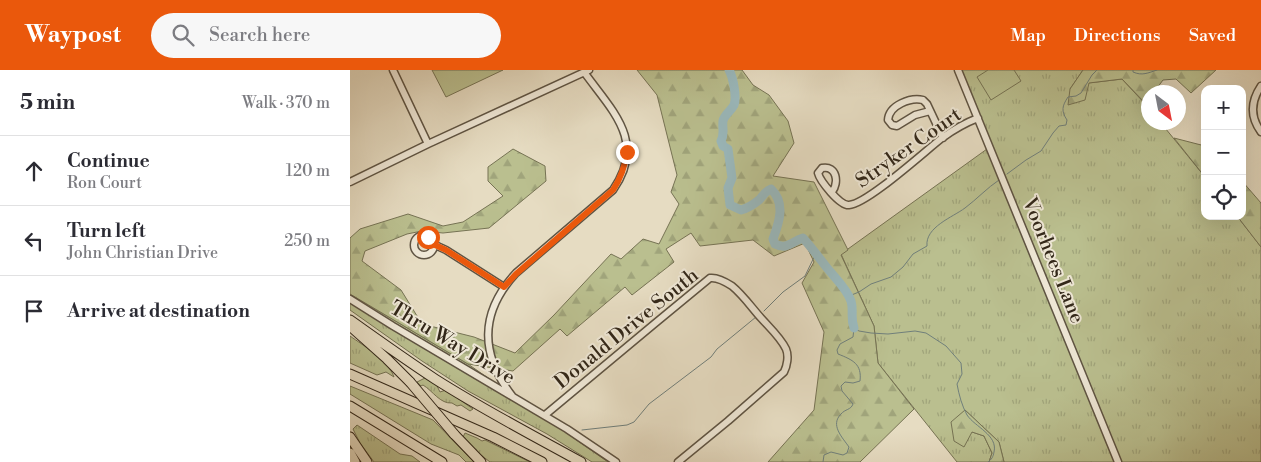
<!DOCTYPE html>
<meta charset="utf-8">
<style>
:root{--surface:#fff;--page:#f7f7f7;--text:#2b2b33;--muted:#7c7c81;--line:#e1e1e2;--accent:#ea580c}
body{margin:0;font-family:"Libre Bodoni",serif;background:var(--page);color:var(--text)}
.controls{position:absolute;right:15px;top:15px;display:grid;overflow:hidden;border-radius:10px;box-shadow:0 5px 20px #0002}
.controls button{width:45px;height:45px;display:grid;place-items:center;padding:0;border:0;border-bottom:1px solid var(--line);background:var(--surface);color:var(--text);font:25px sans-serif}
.compass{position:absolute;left:791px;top:15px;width:45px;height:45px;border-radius:50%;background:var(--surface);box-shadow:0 5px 20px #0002;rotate:148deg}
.stop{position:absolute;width:15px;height:15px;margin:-11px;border:4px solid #ea580c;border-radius:50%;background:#fff}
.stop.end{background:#ea580c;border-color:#fff;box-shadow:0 1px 5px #0008}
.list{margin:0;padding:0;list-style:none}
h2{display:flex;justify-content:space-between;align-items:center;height:65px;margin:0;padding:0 20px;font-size:21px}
h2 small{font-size:16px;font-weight:400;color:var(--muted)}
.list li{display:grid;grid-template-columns:32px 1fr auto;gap:15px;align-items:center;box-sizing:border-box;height:70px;padding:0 20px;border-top:1px solid var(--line)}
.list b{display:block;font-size:19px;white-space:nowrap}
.list p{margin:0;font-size:16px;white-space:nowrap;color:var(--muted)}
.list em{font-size:16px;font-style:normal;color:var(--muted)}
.icon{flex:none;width:28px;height:28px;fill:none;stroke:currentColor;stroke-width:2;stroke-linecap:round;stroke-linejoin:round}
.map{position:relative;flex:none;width:911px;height:392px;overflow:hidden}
header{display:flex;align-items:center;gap:30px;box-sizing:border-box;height:70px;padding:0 25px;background:var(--accent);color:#fff}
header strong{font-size:24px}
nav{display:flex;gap:28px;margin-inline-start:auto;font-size:18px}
.search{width:350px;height:45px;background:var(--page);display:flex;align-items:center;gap:12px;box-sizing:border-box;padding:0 18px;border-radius:28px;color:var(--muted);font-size:19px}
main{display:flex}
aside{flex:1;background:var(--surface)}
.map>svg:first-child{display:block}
.grass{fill:url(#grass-tufts);stroke:#767354}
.forest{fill:url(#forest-firs);stroke:#767354}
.park{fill:#babf8f;stroke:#767354}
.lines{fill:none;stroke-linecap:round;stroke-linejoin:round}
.stream{stroke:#707f7b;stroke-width:1}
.river{stroke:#9ab9bd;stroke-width:9}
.minor-casing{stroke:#5f5443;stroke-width:9}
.highway-casing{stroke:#322719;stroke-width:11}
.minor{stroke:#efe8d7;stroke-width:6}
.highway{stroke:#e6dcc2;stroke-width:9}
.highway-bridge-casing{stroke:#322719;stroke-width:11;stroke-linecap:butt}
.highway-bridge{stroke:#e6dcc2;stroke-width:9}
.route{stroke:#ea580c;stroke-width:6}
.labels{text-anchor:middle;stroke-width:4;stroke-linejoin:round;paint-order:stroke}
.street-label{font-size:20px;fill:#322719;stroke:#efe8d7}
</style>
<header>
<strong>Waypost</strong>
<div class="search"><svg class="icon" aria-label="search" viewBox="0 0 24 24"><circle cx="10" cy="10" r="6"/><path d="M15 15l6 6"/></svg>Search here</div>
<nav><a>Map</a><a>Directions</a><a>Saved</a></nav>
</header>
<main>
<aside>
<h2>5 min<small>Walk · 370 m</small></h2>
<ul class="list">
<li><svg class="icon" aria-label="ahead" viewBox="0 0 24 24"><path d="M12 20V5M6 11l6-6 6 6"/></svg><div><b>Continue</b><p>Ron Court</p></div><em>120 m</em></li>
<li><svg class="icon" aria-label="left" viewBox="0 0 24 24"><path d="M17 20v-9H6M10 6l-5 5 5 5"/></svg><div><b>Turn left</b><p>John Christian Drive</p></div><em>250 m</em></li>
<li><svg class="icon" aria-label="arrive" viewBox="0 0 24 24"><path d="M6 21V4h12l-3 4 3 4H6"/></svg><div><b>Arrive at destination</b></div></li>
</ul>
</aside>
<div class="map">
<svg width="911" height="392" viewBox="0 0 911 392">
<defs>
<pattern id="grass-tufts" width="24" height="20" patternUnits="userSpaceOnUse" patternTransform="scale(1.25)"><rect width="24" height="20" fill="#babf8f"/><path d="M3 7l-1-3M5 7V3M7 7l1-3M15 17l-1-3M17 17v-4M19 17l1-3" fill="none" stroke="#a0a47b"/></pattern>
<pattern id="forest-firs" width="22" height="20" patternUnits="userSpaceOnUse" patternTransform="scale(1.25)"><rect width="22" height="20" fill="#babf8f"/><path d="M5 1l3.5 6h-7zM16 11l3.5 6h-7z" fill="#a0a47b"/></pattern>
</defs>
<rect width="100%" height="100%" fill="#e6dcc2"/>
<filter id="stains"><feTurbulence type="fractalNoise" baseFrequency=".004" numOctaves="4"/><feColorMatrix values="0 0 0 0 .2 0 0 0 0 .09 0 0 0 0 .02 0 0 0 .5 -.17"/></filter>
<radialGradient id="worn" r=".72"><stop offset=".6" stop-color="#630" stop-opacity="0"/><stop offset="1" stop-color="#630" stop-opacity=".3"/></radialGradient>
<path class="grass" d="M605,0H733L720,19L738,13L772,9L798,37V52L811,53L855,107V146H887L911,177V392H654L649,372L615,340L622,362L634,366L642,383L639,392H607L528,293L524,256L491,184L637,79Z
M0,224L118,294L258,392H242L197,364L118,321L72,291L0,240Z
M0,266C14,276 38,290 44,307L36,302L27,305L0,293Z
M75,308L86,314L90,322L96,320L123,339L120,341L111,335L107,336L102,333C90,334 83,321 73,315L71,316L67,312Z
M0,316L83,350L124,392H116L109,385L81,374L0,324Z
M7,355L50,384L62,386L70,392H24L10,373L3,359Z
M115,363L127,368L132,371L135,370L180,392H140L127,382L113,367Z"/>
<path class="forest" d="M287,0H392L403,15L419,25L438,51L444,73L423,106L464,112L498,180L491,185L524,256L528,293L564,339L510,392H418L464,340L474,262L452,213L464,192L455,173L424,186L403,170L350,176L341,163L316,179L324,192L282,225L275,217L217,266L210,259L163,301L118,294L0,224V168L10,159L58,144L93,156L113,152L153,126L138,111V97L163,79L195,96L196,111L139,158L93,163L72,161L57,164L15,181L12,191L51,220L72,254L124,267L165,283L204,245L261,184L271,189L293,169L309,174L329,134L321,122L327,105L307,25Z
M733,0H866L841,23L826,9L813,10L804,22H798V30L796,34L772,9L739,13L735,30L718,35L720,19Z
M824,68L855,76V107Z
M892,111L911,133V177L887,146H892Z
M615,340L649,372L654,392H639L642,383L634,366L622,362L614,377L604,371L601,352Z"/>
<path class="park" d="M82,0H153L96,27Z
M638,0H664L671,11L641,30L627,7Z"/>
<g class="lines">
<path class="stream" d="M783,0V2C792,6 798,3 807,0
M657,104L676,90L691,81L703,63L709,56L716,55L717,50C711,41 712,36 718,27L726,26L731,23L742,5L747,0
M499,226L509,222L521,214L541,207L553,197L563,184L577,176C575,157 603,147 615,138C627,129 637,118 649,110
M414,241L433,222L455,206L466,183
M232,360L277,355L284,352L299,334L361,287L367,279L406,247
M473,392L474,385L481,382L493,385L497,383L499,377C492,367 480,355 491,344C495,339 501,340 503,334L492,321L491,316L495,312L503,313L510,311C512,294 503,290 488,284L487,280L490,274L503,267L504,258L509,261L521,263L538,264L565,261L576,263L596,276L611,293L612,304L607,314C609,325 612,336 617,345C625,357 648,365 644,382C643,387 642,389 638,392"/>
<path class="river" d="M379,0C383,7 387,27 384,35C381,41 374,45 373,51C372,59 375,63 371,71L373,76L378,79L382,108L378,118L380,135L391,140C398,138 403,135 409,130C413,126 415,121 421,119C436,133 429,153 423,169L425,174C437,180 441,172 453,168C462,178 470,189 478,199C486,209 497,219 501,231C504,241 500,247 504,258"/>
<g class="minor-casing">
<path id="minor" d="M43,0L78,74
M608,0L768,392
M911,16C901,31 900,47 911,62
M580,41L565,45L547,56L542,55L538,50C539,35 561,27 573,30L577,34L593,68
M0,112L78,74L239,0
M482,122C489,113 487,95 472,98L468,103C470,111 490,136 499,135C517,134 574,82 592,68C603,60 615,53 628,48
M64 175a10 10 0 1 1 20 0a10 10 0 1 1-20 0Z
M83,174L96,180L154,217
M0,229L43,256L217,359L266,392
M163,327C130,285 129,243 166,203L263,120C297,71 262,41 234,2
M195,345L303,255L360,208C368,207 376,212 382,216C393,225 402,238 411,248C420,258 431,268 436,279C439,286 437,296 434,302L378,351L328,392"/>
</g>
<g class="highway-casing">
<path id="highway" d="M0,250C28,270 56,290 85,309C132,339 182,365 231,392
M0,256L37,289L60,312
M0,304L143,367L192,392
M0,336L92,392
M104,364L131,392
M0,367L17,392
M0,383L5,392"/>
</g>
<use href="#minor" class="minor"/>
<use href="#highway" class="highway"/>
<g class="highway-bridge-casing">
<path id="highway-bridge" d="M60,312L104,364"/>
</g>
<use href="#highway-bridge" class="highway-bridge"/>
</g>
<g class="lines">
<path class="route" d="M78,167L82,171L83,174L96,180L154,217L166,204L263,120C271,108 275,96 277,82"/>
</g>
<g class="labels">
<g class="street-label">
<text transform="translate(558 77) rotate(-35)" y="7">Stryker Court</text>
<text transform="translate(704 190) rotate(68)" y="7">Voorhees Lane</text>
<text transform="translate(276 258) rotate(-39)" y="7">Donald Drive South</text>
<text transform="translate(103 272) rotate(31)" y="7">Thru Way Drive</text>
</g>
</g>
<rect width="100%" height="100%" filter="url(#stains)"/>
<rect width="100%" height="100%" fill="url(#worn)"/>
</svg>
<div class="controls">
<button>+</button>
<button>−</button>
<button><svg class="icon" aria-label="locate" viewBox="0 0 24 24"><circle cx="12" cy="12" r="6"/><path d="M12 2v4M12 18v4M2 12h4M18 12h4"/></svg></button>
</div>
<svg class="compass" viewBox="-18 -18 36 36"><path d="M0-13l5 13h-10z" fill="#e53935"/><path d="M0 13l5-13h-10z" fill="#7c7c81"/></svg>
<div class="stop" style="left:78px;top:167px"></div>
<div class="stop end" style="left:277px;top:82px"></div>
</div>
</main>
